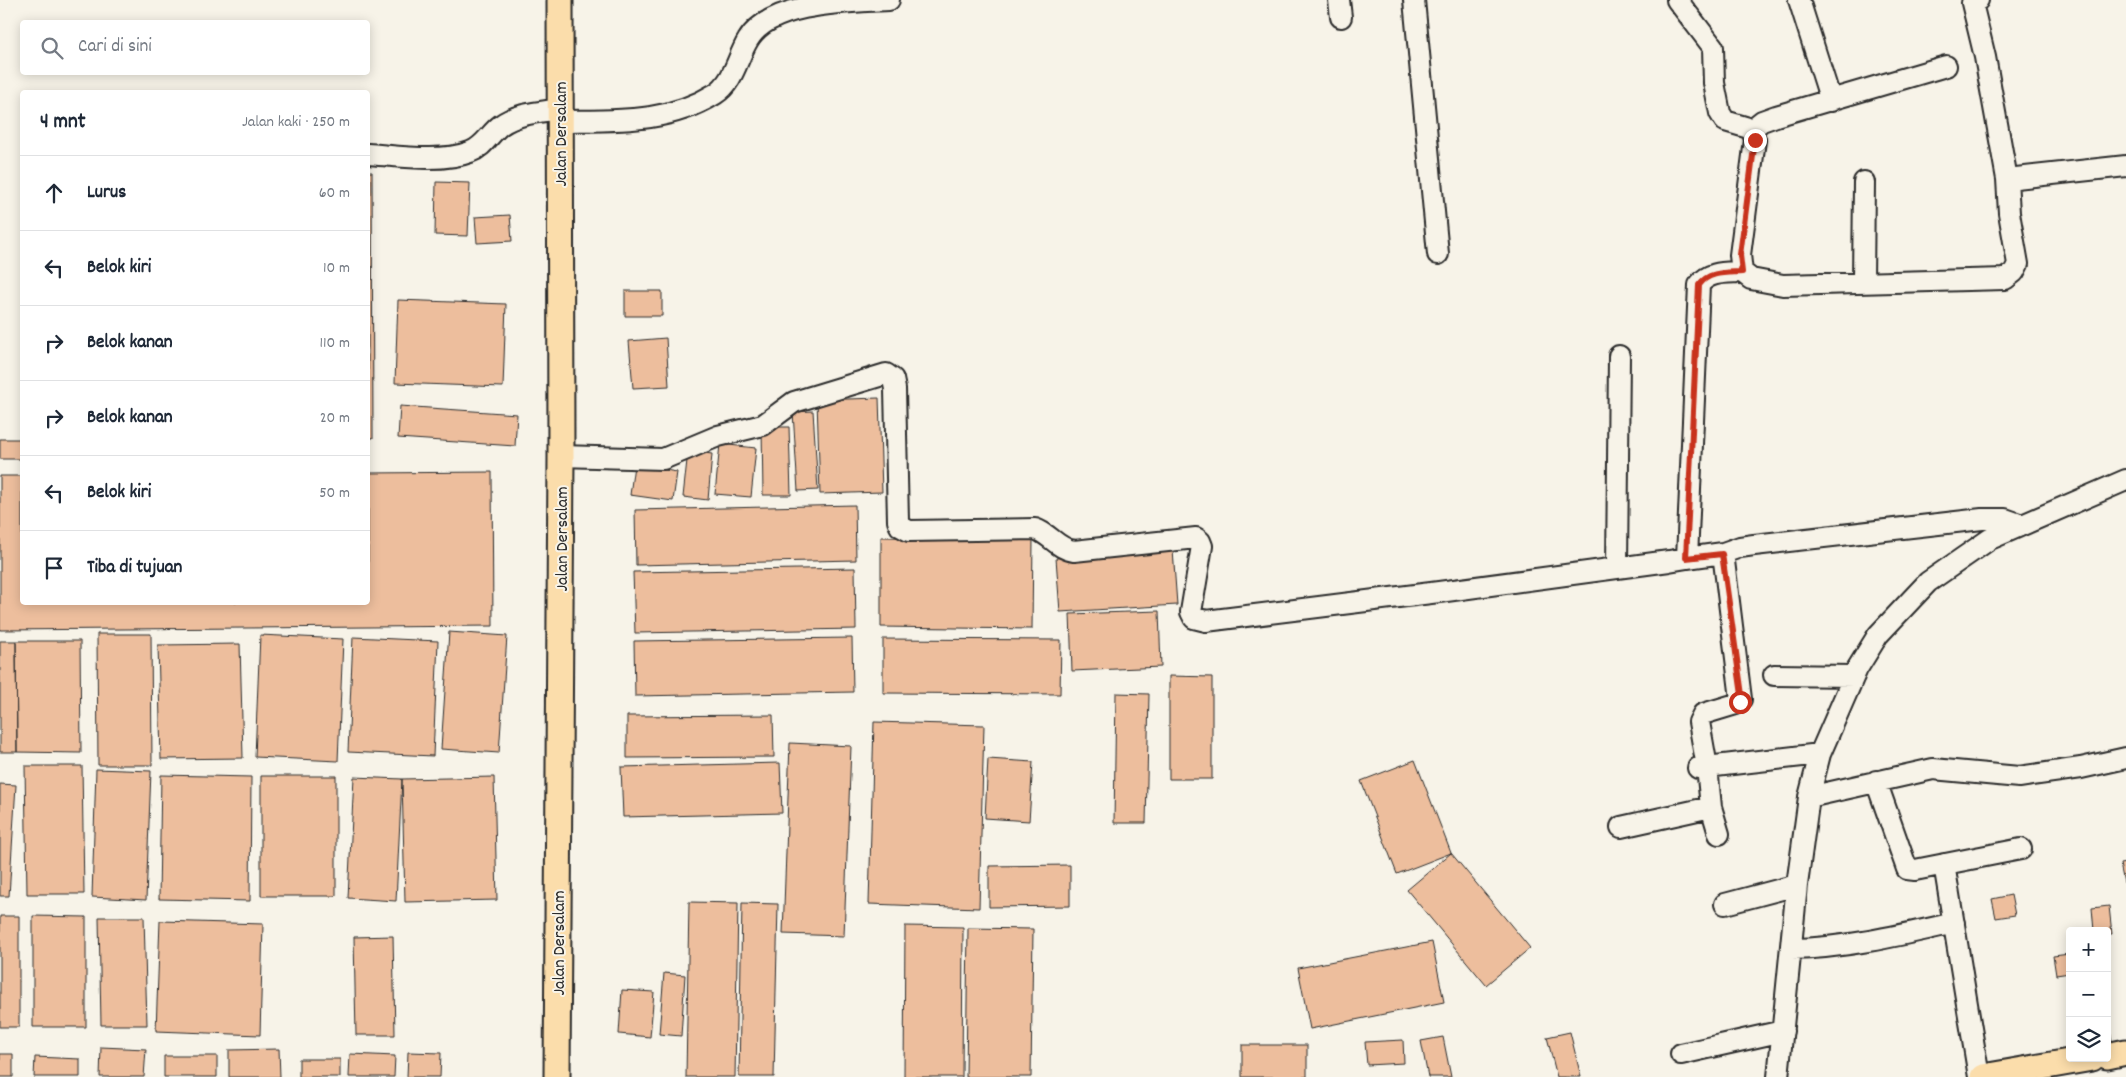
<!DOCTYPE html>
<html lang="id">
<meta charset="utf-8">
<style>
:root{--surface:#fff;--page:#f2f2f3;--text:#1f2937;--muted:#747a83;--line:#e0e1e3}
body{margin:0;font-family:Dekko,sans-serif;background:var(--page);color:var(--text)}
.controls{position:absolute;right:15px;bottom:15px;display:grid;overflow:hidden;border-radius:5px;box-shadow:0 2px 12px #0003}
.controls button{width:45px;height:45px;display:grid;place-items:center;padding:0;border:0;border-bottom:1px solid var(--line);background:var(--surface);color:var(--text);font:25px sans-serif}
.stop{position:absolute;width:15px;height:15px;margin:-11px;border:4px solid #c8321e;border-radius:50%;background:#fff}
.stop.end{background:#c8321e;border-color:#fff;box-shadow:0 1px 5px #0008}
.list{margin:0;padding:0;list-style:none}
h2{display:flex;justify-content:space-between;align-items:center;height:65px;margin:0;padding:0 20px;font-size:21px}
h2 small{font-size:16px;font-weight:400;color:var(--muted)}
.list li{display:grid;grid-template-columns:32px 1fr auto;gap:15px;align-items:center;box-sizing:border-box;height:75px;padding:0 20px;border-top:1px solid var(--line)}
.list b{display:block;font-size:19px;white-space:nowrap}
.list em{font-size:16px;font-style:normal;color:var(--muted)}
.icon{flex:none;width:28px;height:28px;fill:none;stroke:currentColor;stroke-width:2;stroke-linecap:round;stroke-linejoin:round}
.map{position:relative;flex:none;width:2126px;height:1077px;overflow:hidden}
.search{position:absolute;background:var(--surface);box-shadow:0 2px 12px #0003;left:20px;top:20px;width:350px;height:55px;display:flex;align-items:center;gap:12px;box-sizing:border-box;padding:0 18px;border-radius:5px;color:var(--muted);font-size:19px}
.panel{position:absolute;background:var(--surface);box-shadow:0 2px 12px #0003;left:20px;top:90px;width:350px;height:515px;border-radius:5px}
.map>svg:first-child{display:block}
.building{fill:#edbe9d;stroke:#2b2b2b}
.lines{fill:none;stroke-linecap:round;stroke-linejoin:round}
.minor-casing{stroke:#2b2b2b;stroke-width:24}
.major-casing{stroke:#2b2b2b;stroke-width:29}
.minor{stroke:#f7f3e8;stroke-width:20}
.major{stroke:#fbddab;stroke-width:25}
.route{stroke:#c8321e;stroke-width:6}
.labels{text-anchor:middle;stroke-width:4;stroke-linejoin:round;paint-order:stroke}
.street-label{font-size:18px;fill:#2b2b2b;stroke:#f7f3e8}
</style>
<div class="map">
<svg width="2126" height="1077" viewBox="0 0 2126 1077">
<rect width="100%" height="100%" fill="#f7f3e8"/>
<filter id="ink" filterUnits="userSpaceOnUse"><feTurbulence type="fractalNoise" baseFrequency=".02" numOctaves="2"/><feDisplacementMap in="SourceGraphic" scale="10" xChannelSelector="R" yChannelSelector="G"/><feConvolveMatrix kernelMatrix="1 2 1 2 8 2 1 2 1" color-interpolation-filters="sRGB"/></filter>
<g filter="url(#ink)">
<path class="building" d="M368,172H372L373,438H368Z
M436,182L470,183L468,236L435,235Z
M510,215L512,241L477,243L475,217Z
M625,291H662V316H625Z
M398,300L506,304L503,387L395,383Z
M666,338L669,386L633,388L629,341Z
M879,398L882,492L820,494L817,400Z
M400,406L517,414L515,446L398,438Z
M813,411L818,490L798,491L793,412Z
M762,427H789L791,495H763Z
M0,439H22V459H0Z
M720,444L756,448L751,497L715,494Z
M688,451L712,454L708,500L683,497Z
M634,465L677,472L673,501L630,495Z
M492,472L493,626L0,630V476H22V602H368V473Z
M855,505L856,560L636,565L635,510Z
M881,537L1033,539L1032,629L881,627Z
M1173,550L1177,605L1060,612L1056,558Z
M855,568L856,629L635,633L633,572Z
M1159,611L1161,667L1072,671L1070,614Z
M449,632L507,636L499,753L441,749Z
M97,634H151L152,765H98Z
M260,635L343,639L338,761L255,757Z
M353,637L438,641L433,756L348,752Z
M852,638L853,692L635,696L634,641Z
M883,639L1061,640L1060,694L883,693Z
M0,641H16L17,752H0Z
M16,641H80L81,753L17,752Z
M240,644L243,758L161,759L158,645Z
M1169,676L1212,677V779H1169Z
M1116,693L1149,694L1146,823H1114Z
M773,715L774,757L627,758V716Z
M874,722L984,725L979,908L869,904Z
M790,743L851,746L844,936L783,934Z
M988,759L1033,762L1029,821L985,818Z
M1415,760L1451,853L1397,874L1361,781Z
M780,763L782,813L623,817L621,767Z
M25,766H82L84,894H27Z
M96,769L151,771L146,900L92,897Z
M161,775L251,777L250,901L159,899Z
M261,776H336V896H261Z
M354,777L402,779L396,901L348,898Z
M494,777L497,900L405,902L402,779Z
M0,784L16,785L9,896H0Z
M1451,853L1530,948L1486,985L1407,890Z
M2126,863V882L2124,883L2120,864Z
M1070,865V906L989,907V866Z
M2011,895L2015,915L1996,918L1992,899Z
M689,902L738,903L735,1077H686Z
M742,903L778,904L774,1077H739Z
M2109,906L2112,934H2107V931H2094L2092,908Z
M0,916H19V1027H0Z
M33,916L86,917V1027H33Z
M99,917H144L147,1025H101Z
M160,921L263,924L260,1035L156,1031Z
M905,926L963,927L962,1077H904Z
M968,928L1033,929L1031,1077H966Z
M393,936L395,1035H356L354,937Z
M1432,942L1444,1002L1310,1029L1298,968Z
M2070,954V973L2056,975L2053,956Z
M664,973L685,975L681,1036L659,1034Z
M622,990L654,992L650,1037L619,1034Z
M2108,1023L2113,1045L2107,1046V1023Z
M1570,1032L1581,1077H1557L1547,1037Z
M1443,1037L1451,1077H1428L1421,1041Z
M1403,1040L1404,1063L1367,1065L1365,1042Z
M1242,1045H1307V1077H1242Z
M101,1047L146,1049L144,1077H100Z
M279,1049L280,1077H229V1050Z
M408,1052L441,1053L440,1077H407Z
M0,1054H13V1077H0Z
M350,1054L395,1056L394,1077H349Z
M164,1056H217V1077H164Z
M35,1057L80,1059V1077H34Z
M299,1059H340V1077H299Z"/>
<g class="lines">
<g class="minor-casing">
<path id="minor" d="M1339,0L1341,17
M1414,0L1438,254
M1677,0L1713,47L1714,83L1720,113L1725,121L1752,129L1755,140L1740,255L1742,272L1751,279L1783,285L2005,279L2014,272L2018,264L2009,213L2007,179
M1799,0L1831,101
M1978,0L1972,3L1985,57L2007,179L2126,166
M560,121C614,120 667,124 715,94C734,82 737,58 748,40C770,2 849,2 889,0
M1752,129L1762,121L1776,116L1946,66
M368,154C397,156 442,163 470,152C484,147 490,133 501,125C517,113 542,112 560,109
M1863,282L1864,182
M561,456L663,459L718,436L763,425L794,402L886,374L893,379L895,389L898,521L900,526L909,531L1035,529C1050,534 1058,549 1074,551L1196,538L1200,541L1202,546L1191,612L1194,618L1206,621L1439,592L1669,561L1687,558L1699,285C1709,271 1726,273 1742,272
M1687,558L1723,553L1740,547L1754,545L1982,519H2005L2022,525
M1617,568L1619,356
M1774,675L1854,676
M1698,768L1820,754
M1876,781L1907,869L1915,870L2021,849
M1809,797L1933,769L2019,777L2081,768L2126,758
M1621,827L1711,807
M1719,834L1711,807L1707,767L1699,722L1703,714L1736,704L1741,699L1723,553
M1944,864L1979,1077
M1725,904L1797,885
M1792,949C1847,948 1901,935 1954,923
M1681,1054L1783,1031
M1778,1077L1797,885L1809,797L1820,754L1857,669L1878,635L1928,582L1990,539L2126,480"/>
</g>
<g class="major-casing">
<path id="major" d="M2107,1056L2126,1052
M557,1077L561,456L560,0
M1983,1077L2092,1058"/>
</g>
<use href="#minor" class="minor"/>
<use href="#major" class="major"/>
</g>
</g>
<g class="lines" filter="url(#ink)">
<path class="route" d="M1740,702L1742,695L1722,554L1686,558L1699,285C1709,271 1727,273 1742,272L1740,255L1755,140"/>
</g>
<g class="labels">
<g class="street-label">
<text transform="translate(560 134) rotate(-90)" y="6">Jalan Dersalam</text>
<text transform="translate(561 539) rotate(-90)" y="6">Jalan Dersalam</text>
<text transform="translate(558 943) rotate(-90)" y="6">Jalan Dersalam</text>
</g>
</g>
</svg>
<div class="controls">
<button>+</button>
<button>−</button>
<button><svg class="icon" aria-label="layers" viewBox="0 0 24 24"><path d="M12 4l9 5-9 5-9-5zM3 14l9 5 9-5"/></svg></button>
</div>
<div class="stop" style="left:1740px;top:702px"></div>
<div class="stop end" style="left:1755px;top:140px"></div>
<div class="search"><svg class="icon" aria-label="search" viewBox="0 0 24 24"><circle cx="10" cy="10" r="6"/><path d="M15 15l6 6"/></svg>Cari di sini</div>
<section class="panel">
<h2>4 mnt<small>Jalan kaki · 250 m</small></h2>
<ul class="list">
<li><svg class="icon" aria-label="ahead" viewBox="0 0 24 24"><path d="M12 20V5M6 11l6-6 6 6"/></svg><div><b>Lurus</b></div><em>60 m</em></li>
<li><svg class="icon" aria-label="left" viewBox="0 0 24 24"><path d="M17 20v-9H6M10 6l-5 5 5 5"/></svg><div><b>Belok kiri</b></div><em>10 m</em></li>
<li><svg class="icon" aria-label="right" viewBox="0 0 24 24"><path d="M7 20v-9h11M14 6l5 5-5 5"/></svg><div><b>Belok kanan</b></div><em>110 m</em></li>
<li><svg class="icon" aria-label="right" viewBox="0 0 24 24"><path d="M7 20v-9h11M14 6l5 5-5 5"/></svg><div><b>Belok kanan</b></div><em>20 m</em></li>
<li><svg class="icon" aria-label="left" viewBox="0 0 24 24"><path d="M17 20v-9H6M10 6l-5 5 5 5"/></svg><div><b>Belok kiri</b></div><em>50 m</em></li>
<li><svg class="icon" aria-label="arrive" viewBox="0 0 24 24"><path d="M6 21V4h12l-3 4 3 4H6"/></svg><div><b>Tiba di tujuan</b></div></li>
</ul>
</section>
</div>
